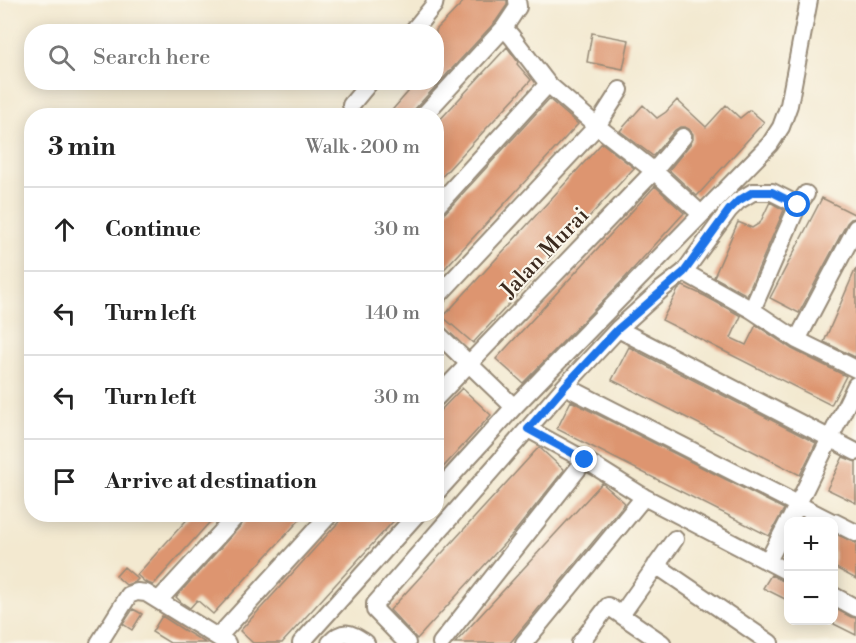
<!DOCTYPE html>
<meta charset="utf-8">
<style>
:root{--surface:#fff;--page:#f6f6f6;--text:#222;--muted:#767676;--line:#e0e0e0}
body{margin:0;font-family:"Libre Bodoni",serif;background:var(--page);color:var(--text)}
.controls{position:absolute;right:18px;bottom:18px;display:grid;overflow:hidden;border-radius:12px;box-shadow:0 3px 15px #0003}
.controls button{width:54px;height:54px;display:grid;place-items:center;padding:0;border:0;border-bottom:2px solid var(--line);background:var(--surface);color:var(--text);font:30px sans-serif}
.stop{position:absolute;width:18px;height:18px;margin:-14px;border:4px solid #1a73e8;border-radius:50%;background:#fff}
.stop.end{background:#1a73e8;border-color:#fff;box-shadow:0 2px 6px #0008}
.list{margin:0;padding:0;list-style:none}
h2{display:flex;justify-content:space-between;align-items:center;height:78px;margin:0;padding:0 24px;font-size:26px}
h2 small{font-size:20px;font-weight:400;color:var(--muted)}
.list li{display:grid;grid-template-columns:39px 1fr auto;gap:18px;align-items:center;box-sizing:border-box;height:84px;padding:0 24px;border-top:2px solid var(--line)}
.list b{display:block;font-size:22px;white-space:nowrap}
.list em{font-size:20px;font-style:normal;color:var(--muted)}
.icon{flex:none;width:33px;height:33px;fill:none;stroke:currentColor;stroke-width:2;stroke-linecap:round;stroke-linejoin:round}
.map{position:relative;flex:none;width:856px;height:643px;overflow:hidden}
.search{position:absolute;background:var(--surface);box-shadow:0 3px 15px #0003;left:24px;top:24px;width:420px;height:66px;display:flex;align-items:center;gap:15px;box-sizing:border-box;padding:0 21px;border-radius:24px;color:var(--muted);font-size:22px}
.panel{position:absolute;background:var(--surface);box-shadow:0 3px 15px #0003;left:24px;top:108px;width:420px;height:414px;border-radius:24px}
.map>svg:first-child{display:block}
.building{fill:#dd9570}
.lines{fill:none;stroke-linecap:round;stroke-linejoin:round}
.minor-casing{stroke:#978a77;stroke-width:20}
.minor{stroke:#fff;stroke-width:16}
.route{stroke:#1a73e8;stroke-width:8}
.labels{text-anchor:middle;stroke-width:4.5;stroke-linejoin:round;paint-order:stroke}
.street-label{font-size:22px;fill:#3b2a1e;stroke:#fbf7ec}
</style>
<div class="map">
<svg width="856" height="643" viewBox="0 0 856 643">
<rect width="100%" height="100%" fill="#fbf7ec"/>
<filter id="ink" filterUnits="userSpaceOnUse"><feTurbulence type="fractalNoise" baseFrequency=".0167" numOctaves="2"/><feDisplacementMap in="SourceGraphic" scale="12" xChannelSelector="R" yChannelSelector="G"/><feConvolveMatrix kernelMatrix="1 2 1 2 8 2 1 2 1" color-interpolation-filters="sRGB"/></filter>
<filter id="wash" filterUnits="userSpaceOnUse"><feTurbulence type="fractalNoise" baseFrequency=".008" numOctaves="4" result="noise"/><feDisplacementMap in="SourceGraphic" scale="24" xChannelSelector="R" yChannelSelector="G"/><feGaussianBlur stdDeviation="1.35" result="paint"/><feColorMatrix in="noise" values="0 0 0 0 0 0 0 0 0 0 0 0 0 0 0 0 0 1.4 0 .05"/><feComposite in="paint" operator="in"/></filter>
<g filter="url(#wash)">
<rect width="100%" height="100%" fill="#f3e9d0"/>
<g id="blocks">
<path class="building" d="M465,0H507V5L496,21L415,109L412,116H387L408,92L397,82H436V30Z
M592,33L629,40L623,69L587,62Z
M507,47L518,62L517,64L531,80L436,183V124Z
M549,99L578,124L436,278V219L444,214Z
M677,100L706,127L726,105L740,118L750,110L764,122L697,196L669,170L691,143L693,139V134L689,129L685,127H680L675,130L653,156L620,131L643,105L657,118L666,112Z
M602,143L634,168L473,343L443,317Z
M655,186L684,213L622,281L523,383L496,359Z
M822,198L856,215V218L851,219L847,223L799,313L770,298Z
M770,202L784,210L747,295L714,277L738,222L752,228L760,223Z
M856,268V355L855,357L824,342Z
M683,286L705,296L741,316L731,338L746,345L756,325L792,349L846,376L831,405L662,320L678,290Z
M629,347L816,443L800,475L612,380Z
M462,388L491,415L436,475V415Z
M571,401L784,509L769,536L557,429Z
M539,447L564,470L513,534L417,639L390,610Z
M843,457L856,462V503L827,489Z
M602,483L625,503L510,643H455Z
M192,514H217L153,585L145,582L137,575Z
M251,514H305L213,614L197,600L190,608L181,602L176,597Z
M346,514H400L282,643H253L240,631Z
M834,533L856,543V579L834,567Z
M124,567L138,579L135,582L126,585L116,576Z
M771,575L783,581L789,582V601L763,588Z
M834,608L851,617L856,618V635L834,624Z
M133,609L142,614L132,630L123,624Z
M162,616L182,629L206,643H170L152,632Z"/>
</g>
</g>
<g filter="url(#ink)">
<use href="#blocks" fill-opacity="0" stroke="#978a77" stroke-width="1.5"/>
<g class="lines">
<g class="minor-casing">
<path id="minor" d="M504,28L512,37L548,84L597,126L654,171L701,214
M412,32L434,5L435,0
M351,105L370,82
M423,116L504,28L518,7L517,0
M436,207L548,84
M684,272L729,210L738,201L753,192H772L798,205
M436,298L597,126L620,90
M752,310L798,205L806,194
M618,329L856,452
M436,332L514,407
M797,340L856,228
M565,386L832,522
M436,398L654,171L683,137
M528,429L585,460L644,497L788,572
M436,493L514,407L770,144L781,127L789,105L809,0
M789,522L856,385
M834,522L856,533
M768,561L788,522
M656,565L770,643
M834,596L856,608
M159,600L238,514
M621,615L675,539
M218,637L330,514
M99,643L129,595L137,592L146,593L227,643
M301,643L417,514
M330,643C344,628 350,633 366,643
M407,643L375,610V604L565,386L618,329L662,289L684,272L752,310L797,340L856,369
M441,643L585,460
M524,643L644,497
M580,643L608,606L662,643"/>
</g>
<use href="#minor" class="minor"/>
</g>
</g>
<g class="lines" filter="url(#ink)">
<path class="route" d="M585,460L528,429L565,386L618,329L684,272L729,210L738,201L753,192H772L798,205"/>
</g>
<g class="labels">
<g class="street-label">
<text transform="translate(544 252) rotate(-46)" y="8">Jalan Murai</text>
</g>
</g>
</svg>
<div class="controls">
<button>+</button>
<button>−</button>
</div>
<div class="stop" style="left:798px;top:205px"></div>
<div class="stop end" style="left:585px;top:460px"></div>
<div class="search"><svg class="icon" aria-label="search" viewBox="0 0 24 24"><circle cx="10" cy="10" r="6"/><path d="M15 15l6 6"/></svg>Search here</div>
<section class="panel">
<h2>3 min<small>Walk · 200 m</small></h2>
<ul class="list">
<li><svg class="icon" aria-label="ahead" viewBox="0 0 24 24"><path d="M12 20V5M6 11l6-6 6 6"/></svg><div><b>Continue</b></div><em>30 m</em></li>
<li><svg class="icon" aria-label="left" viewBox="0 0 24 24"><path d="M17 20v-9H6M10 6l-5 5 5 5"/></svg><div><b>Turn left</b></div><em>140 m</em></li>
<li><svg class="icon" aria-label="left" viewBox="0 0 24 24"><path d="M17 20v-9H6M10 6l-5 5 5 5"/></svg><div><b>Turn left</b></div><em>30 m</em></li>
<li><svg class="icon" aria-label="arrive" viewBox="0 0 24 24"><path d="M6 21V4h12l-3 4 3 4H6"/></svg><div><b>Arrive at destination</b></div></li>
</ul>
</section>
</div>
